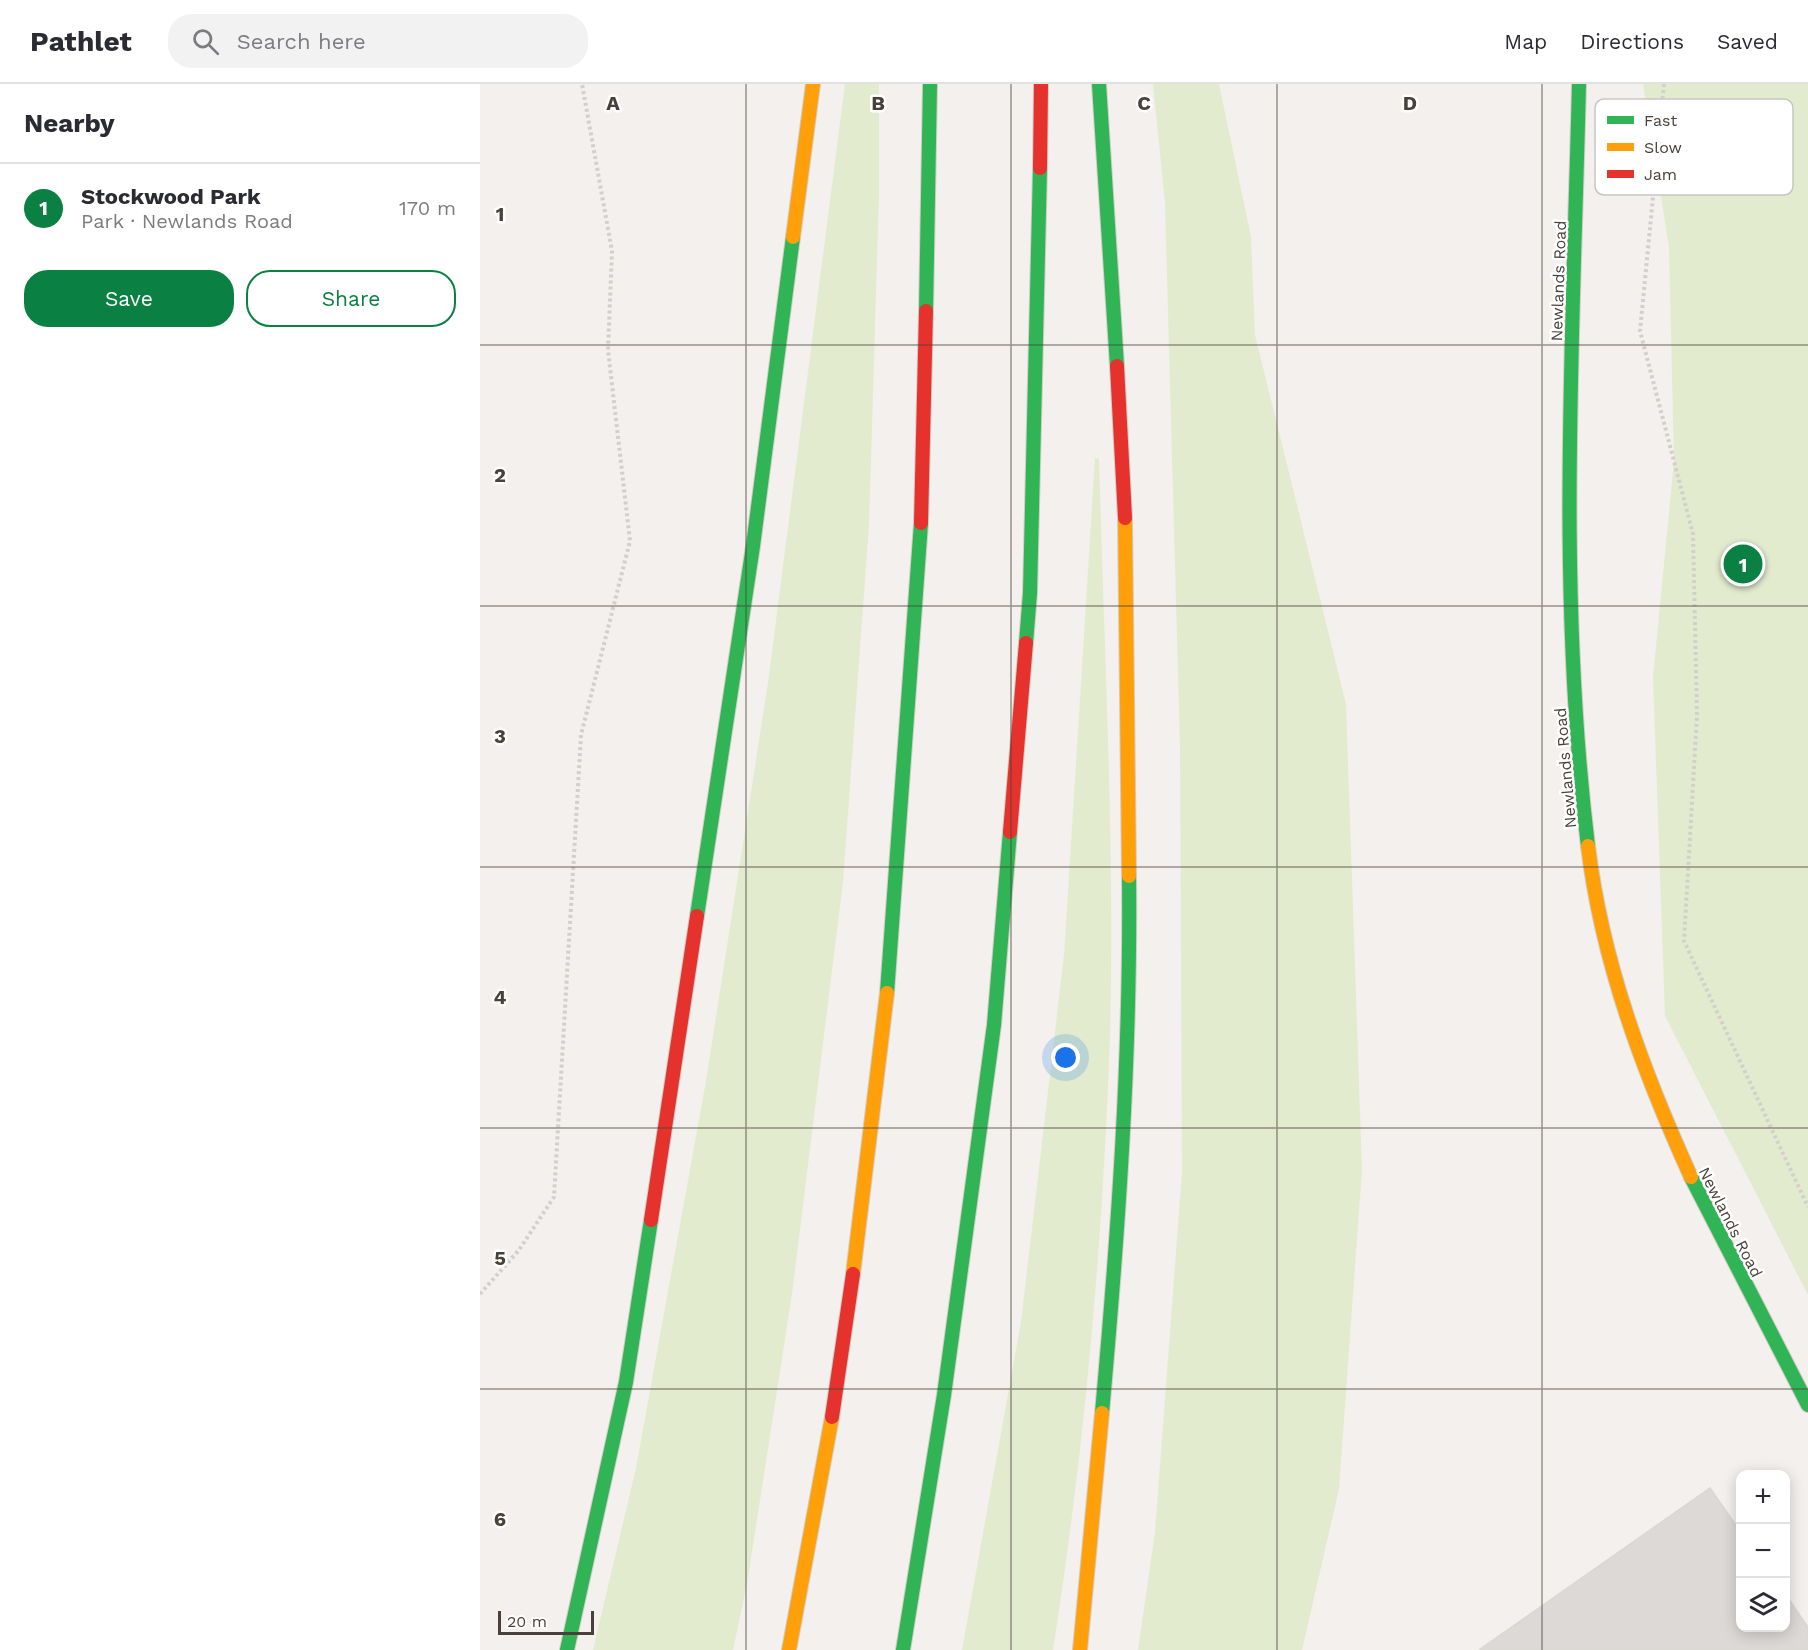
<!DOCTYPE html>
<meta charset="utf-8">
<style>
:root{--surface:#fff;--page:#f2f2f3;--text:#2b2b33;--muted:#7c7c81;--line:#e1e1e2;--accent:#0b8043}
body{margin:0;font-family:"Work Sans",sans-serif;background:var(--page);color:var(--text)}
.controls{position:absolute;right:18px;bottom:18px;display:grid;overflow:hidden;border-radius:12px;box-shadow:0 3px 15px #0003}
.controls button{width:54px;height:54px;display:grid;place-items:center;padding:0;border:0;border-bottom:2px solid var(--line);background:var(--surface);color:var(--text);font:30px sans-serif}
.scale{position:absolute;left:18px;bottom:15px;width:96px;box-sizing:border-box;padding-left:6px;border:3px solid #494139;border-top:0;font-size:16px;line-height:21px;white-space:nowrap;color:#494139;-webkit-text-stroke:4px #fff;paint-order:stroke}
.you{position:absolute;left:586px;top:974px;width:21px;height:21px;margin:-15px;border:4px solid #fff;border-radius:50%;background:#1a73e8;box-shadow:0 0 0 9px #1a73e833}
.badge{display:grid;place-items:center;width:39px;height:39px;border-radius:50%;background:var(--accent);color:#fff;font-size:20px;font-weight:700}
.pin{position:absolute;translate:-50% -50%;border:3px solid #fff;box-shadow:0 2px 6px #0006}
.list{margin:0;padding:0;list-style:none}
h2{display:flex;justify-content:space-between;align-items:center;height:78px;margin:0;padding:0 24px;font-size:26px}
h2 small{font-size:20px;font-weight:400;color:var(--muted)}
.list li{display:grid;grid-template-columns:39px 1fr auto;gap:18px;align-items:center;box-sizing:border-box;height:90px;padding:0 24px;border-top:2px solid var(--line)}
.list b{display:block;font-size:22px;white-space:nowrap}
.list p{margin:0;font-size:20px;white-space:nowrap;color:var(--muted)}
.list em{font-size:20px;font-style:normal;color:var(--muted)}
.actions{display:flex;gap:12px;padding:18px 24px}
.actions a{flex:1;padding:14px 0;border:2px solid var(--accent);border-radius:24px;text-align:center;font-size:21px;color:var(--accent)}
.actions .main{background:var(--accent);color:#fff}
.icon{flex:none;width:33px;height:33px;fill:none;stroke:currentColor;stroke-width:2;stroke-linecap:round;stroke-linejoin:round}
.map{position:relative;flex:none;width:1328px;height:1566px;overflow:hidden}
header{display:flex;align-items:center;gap:36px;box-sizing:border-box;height:84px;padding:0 30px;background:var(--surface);border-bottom:2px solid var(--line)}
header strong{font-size:28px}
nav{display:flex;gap:33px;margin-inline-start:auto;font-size:21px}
.search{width:420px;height:54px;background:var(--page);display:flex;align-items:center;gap:15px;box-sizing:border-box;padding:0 21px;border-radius:24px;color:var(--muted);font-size:22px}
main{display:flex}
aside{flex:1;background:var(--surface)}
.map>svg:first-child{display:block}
.green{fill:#e3ebcf}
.building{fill:#dcd9d6;stroke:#dbd7d3;stroke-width:1.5}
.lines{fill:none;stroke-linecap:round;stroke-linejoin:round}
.fast-casing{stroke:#d2ccc5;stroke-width:16}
.slow-casing{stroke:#d2ccc5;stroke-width:16}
.jam-casing{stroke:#d2ccc5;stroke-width:16}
.path{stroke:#d3d0cc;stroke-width:4;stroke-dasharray:3 3;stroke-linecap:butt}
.fast{stroke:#30b455;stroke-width:14}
.slow{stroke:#ff9f0a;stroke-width:14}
.jam{stroke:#e5322d;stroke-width:14}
.grid{fill:none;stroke:#494139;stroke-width:1.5;stroke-opacity:0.55}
.labels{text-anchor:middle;stroke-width:5;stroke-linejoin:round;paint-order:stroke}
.street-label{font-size:16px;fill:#494139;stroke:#fff}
.key{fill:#fff;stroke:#c8c6c4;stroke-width:1.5}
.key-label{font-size:16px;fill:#494139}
.grid-label{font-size:20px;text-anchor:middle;font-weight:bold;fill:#494139;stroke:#fff;stroke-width:5;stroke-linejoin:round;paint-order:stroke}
</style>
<header>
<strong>Pathlet</strong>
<div class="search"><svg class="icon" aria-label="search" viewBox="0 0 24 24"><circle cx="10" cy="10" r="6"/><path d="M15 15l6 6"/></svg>Search here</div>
<nav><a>Map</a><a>Directions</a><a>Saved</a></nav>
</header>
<main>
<aside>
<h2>Nearby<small></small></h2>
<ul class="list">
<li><span class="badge">1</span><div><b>Stockwood Park</b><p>Park · Newlands Road</p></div><em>170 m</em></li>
</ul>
<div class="actions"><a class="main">Save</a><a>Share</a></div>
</aside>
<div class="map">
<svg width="1328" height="1566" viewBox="0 0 1328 1566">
<rect width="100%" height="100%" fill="#f3f0ed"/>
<path class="green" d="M365,0H399V111L389,441L363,798L312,1210L267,1500L253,1566H113L156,1384L226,997L288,599Z
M673,0H739L771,153L775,251L866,620L882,1086L859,1405L822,1566H658L675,1448L702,1088L700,663L685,119Z
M1163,0H1328V1211L1185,932L1173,593L1194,377L1189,163Z
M615,374L619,375C624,566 635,759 630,951C623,1157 605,1362 573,1566H482L541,1238L584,871Z"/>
<path class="building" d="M1230,1404L1260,1447V1544H1306V1511L1328,1543V1566H999Z"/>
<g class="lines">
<g class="fast-casing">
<path id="fast" d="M619,0L637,282
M1099,0C1093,253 1077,509 1108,762
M446,227L450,0
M546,559L550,509L560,84
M217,832L273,462L313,153
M407,909L441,439
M1211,1093L1328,1321
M622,1329C638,1151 651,971 649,792
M87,1566L146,1298L171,1136
M423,1566L464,1311L514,941L530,748"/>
</g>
<g class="slow-casing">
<path id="slow" d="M313,153L333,0
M645,434L649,792
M1108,762C1122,878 1163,987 1211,1093
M373,1190L407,909
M309,1566L352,1333
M600,1566L622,1329"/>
</g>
<g class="jam-casing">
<path id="jam" d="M560,84L561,0
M637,282L645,434
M441,439L446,227
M530,748L546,559
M171,1136L217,832
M352,1333L373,1190"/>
</g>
<path class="path" d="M1184,0L1160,247L1213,450L1217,631L1204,857L1328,1123
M0,1210L39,1166L74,1113L101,651L150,457L128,266L132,167L102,0"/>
<use href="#fast" class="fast"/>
<use href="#slow" class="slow"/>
<use href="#jam" class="jam"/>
</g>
<path class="grid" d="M266,0V1566M531,0V1566M797,0V1566M1062,0V1566M0,261H1328M0,522H1328M0,783H1328M0,1044H1328M0,1305H1328"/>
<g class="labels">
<g class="street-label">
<text transform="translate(1078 197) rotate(-88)" y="6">Newlands Road</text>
<text transform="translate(1085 684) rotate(-95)" y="6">Newlands Road</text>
<text transform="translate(1251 1138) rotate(63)" y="6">Newlands Road</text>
</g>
</g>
<rect x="1115" y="15" width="198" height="96" rx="9" class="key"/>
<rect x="1127" y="32" width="27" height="8" fill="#30b455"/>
<rect x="1127" y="59" width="27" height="8" fill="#ff9f0a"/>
<rect x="1127" y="86" width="27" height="8" fill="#e5322d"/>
<g class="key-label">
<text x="1164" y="42">Fast</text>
<text x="1164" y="69">Slow</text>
<text x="1164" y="96">Jam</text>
</g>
<g class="grid-label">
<text x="133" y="26">A</text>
<text x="398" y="26">B</text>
<text x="664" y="26">C</text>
<text x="930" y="26">D</text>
<text x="20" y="137">1</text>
<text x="20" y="398">2</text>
<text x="20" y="659">3</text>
<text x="20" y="920">4</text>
<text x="20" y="1181">5</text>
<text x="20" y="1442">6</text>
</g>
</svg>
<div class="controls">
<button>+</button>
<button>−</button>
<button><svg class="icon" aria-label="layers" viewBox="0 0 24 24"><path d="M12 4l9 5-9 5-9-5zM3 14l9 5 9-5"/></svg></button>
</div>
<div class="scale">20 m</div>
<div class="you"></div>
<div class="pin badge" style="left:1263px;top:480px">1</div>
</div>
</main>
